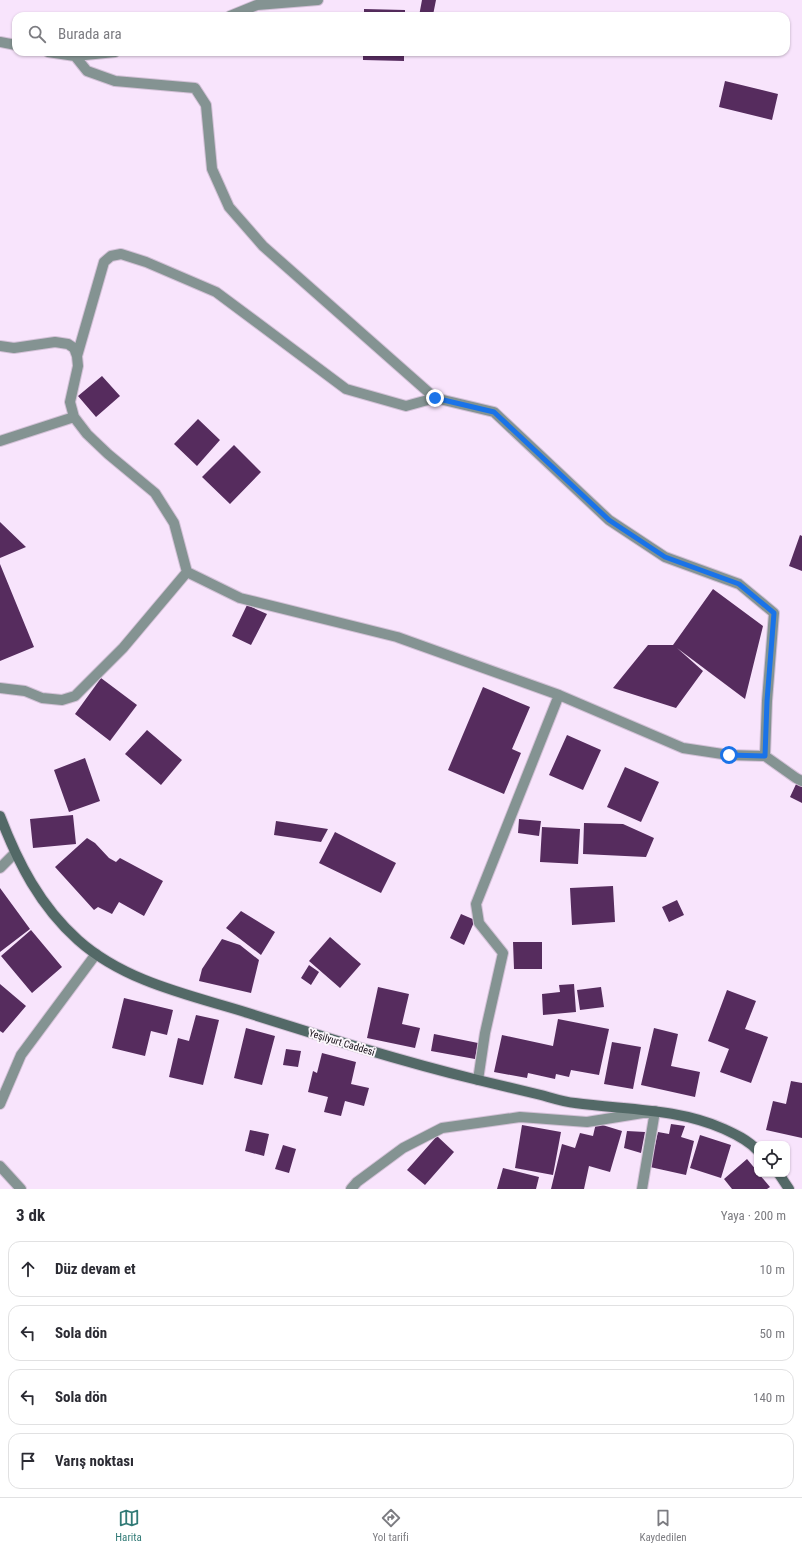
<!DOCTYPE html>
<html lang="tr">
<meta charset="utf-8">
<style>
:root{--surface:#fff;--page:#f7f7f7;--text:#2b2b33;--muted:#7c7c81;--line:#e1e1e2;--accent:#317a76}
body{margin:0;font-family:"Roboto Condensed",sans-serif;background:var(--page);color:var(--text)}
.controls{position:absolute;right:12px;bottom:12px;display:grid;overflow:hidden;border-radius:8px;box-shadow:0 1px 3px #0004}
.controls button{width:36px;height:36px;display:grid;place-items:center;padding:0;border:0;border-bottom:1px solid var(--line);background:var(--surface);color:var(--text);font:20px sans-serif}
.stop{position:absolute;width:12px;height:12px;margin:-9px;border:3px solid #1a73e8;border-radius:50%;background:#fff}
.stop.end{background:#1a73e8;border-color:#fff;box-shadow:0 1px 4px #0008}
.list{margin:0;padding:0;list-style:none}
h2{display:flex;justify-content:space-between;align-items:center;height:52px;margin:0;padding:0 16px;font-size:17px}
h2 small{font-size:13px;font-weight:400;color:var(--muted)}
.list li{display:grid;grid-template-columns:26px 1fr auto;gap:12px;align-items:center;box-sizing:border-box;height:56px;margin:0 8px 8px;padding:0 8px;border:1px solid var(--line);border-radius:12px}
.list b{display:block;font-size:15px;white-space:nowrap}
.list em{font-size:13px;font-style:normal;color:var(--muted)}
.icon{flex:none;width:22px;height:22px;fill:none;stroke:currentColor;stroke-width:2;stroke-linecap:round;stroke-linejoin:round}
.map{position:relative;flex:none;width:802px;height:1189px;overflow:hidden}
.search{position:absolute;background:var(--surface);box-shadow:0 1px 3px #0004;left:12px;right:12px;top:12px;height:44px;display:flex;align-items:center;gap:10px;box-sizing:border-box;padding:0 14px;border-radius:12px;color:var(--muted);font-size:15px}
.sheet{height:308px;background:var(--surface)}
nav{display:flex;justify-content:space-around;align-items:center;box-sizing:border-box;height:56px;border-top:1px solid var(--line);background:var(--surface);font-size:11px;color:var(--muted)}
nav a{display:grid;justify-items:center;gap:2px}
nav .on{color:var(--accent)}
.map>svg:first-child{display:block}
.building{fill:#562c5e}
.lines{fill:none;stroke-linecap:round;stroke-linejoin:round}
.minor-casing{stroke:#d3c1d7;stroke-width:12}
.secondary-casing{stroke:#d3c1d7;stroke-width:12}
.minor{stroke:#849392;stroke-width:10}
.secondary{stroke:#536967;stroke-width:10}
.route{stroke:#1a73e8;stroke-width:5}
.labels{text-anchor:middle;stroke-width:4;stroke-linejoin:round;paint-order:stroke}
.street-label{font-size:10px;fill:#110a12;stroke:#fcf7fc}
</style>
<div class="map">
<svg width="802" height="1189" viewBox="0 0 802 1189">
<rect width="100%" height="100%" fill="#f8e4fc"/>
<path class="building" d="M422,0H436L433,15L437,16H419Z
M364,9L405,10V16H364Z
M363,52H404V61L363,60Z
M725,81L778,94L772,120L719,107Z
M102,376L120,396L96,417L78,396Z
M198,419L220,440L197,466L174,444Z
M234,445L261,472L230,504L202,477Z
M0,522L26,547L0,558Z
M800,535L802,536V571L789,566Z
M0,564L34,647L0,661Z
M713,589L763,626L745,699L677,648L703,671L676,708L613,688L648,645H673Z
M247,605L267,614L251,645L232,636Z
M101,678L137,705L110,741L75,714Z
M483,687L530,707L512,749L521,753L504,794L448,770Z
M147,730L182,760L161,785L125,754Z
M567,735L601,750L583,790L549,775Z
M85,758L100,801L69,812L54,770Z
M625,767L659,782L641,822L607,807Z
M797,782L802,784V803L790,797Z
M73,815L76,844L33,848L30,819Z
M519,819L541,821L539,836L518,833Z
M276,821L328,829L321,842L274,835Z
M584,823L623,824L654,838L646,857L583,854Z
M542,827L580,829L578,864L540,862Z
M335,832L396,863L381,893L319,863Z
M87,838L95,843L109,858L116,862L120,858L163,881L144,916L119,902L112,914L98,907L94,910L55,867Z
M613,886L615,922L572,925L570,888Z
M0,888L30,929L0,952Z
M677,900L684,915L669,922L662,907Z
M241,911L275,932L261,955L226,928Z
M461,914L475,920L464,945L450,938Z
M31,930L62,967L32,993L1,956Z
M330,937L361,964L340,988L309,961Z
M222,939L240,945L259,960L251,993L199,981L202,969Z
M513,942H542V969H514Z
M309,965L319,972L311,985L301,978Z
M0,984L26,1006L3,1033L0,1031Z
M574,984L576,1012L543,1015L542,994L560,992L559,985Z
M378,987L409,994L402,1024L420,1028L415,1048L367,1038Z
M601,987L604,1007L580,1010L577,990Z
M727,990L756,1001L745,1029L768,1037L751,1083L720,1072L729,1049L708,1041Z
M124,998L173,1010L167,1035L151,1031L145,1056L112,1048Z
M196,1015L219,1020L203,1085L169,1077L178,1038L189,1041Z
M558,1019L609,1029L599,1075L571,1070L569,1077L556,1074L555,1079L528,1073L527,1078L494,1072L502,1035L553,1046Z
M246,1028L275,1036L262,1085L234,1078Z
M654,1028L678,1034L671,1066L700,1072L695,1097L641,1085Z
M434,1034L478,1043L475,1059L431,1051Z
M612,1042L641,1047L633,1089L604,1084Z
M286,1049L301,1051L298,1067L283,1065Z
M322,1053L356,1062L351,1084L369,1088L364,1106L345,1101L341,1116L324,1112L328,1097L308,1092L313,1071L317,1073Z
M791,1081L802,1083V1138L766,1130L773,1101L786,1104Z
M596,1123L622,1131L610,1172L589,1166L584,1189H551L562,1144L575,1148L580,1133L593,1136Z
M671,1124L685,1126L681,1137L694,1141L686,1175L650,1167L658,1132L669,1134Z
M522,1125L561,1132L553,1175L515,1168Z
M250,1130L269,1134L264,1156L245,1151Z
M627,1131L645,1132L641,1153L624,1148Z
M700,1135L731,1145L721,1178L690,1168Z
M437,1136L454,1152L425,1185L407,1170Z
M283,1145L296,1149L289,1173L275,1169Z
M747,1159L757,1171V1174H759L770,1187L767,1189H732L724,1179Z
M503,1168L539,1177L536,1189H497Z"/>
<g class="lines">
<g class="minor-casing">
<path id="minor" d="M230,16L257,5L318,0
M0,42L16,45
M48,52L75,56L115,52
M75,56L87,71L115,81L195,88L206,105L212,169L229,207L263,246L435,398L494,412L609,520L665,557L739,584L774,613L767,701L765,756
M0,346L14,348L55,342L68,344L74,348L77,356
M435,398L406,406L346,389L216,292L146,262L121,254L111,256L104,262L77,356L78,366L70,402L74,417L87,434L108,454L155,493L174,523L187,572L240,598L397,637L559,695L683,748L729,755L765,756L796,778L802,781
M0,441L74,417
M0,688L25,691L42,698L62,700L75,696L123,648L187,572
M0,868L15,853
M478,1080L485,1033L503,953L479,923L476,904L559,695
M0,1104L21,1055L96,954
M0,1166L21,1189
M351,1189L357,1182L403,1148L442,1128L520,1117L587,1122L655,1111L642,1189"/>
</g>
<g class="secondary-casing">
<path id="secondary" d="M0,816C18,863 40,906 78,940C125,982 190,995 248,1013C324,1037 400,1061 478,1080C499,1085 520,1090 541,1095C552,1098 564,1102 575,1103C625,1110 677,1108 724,1129C735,1134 748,1140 757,1150
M779,1174L789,1189"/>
</g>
<use href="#minor" class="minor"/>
<use href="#secondary" class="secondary"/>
</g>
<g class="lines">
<path class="route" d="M435,398L494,412L609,520L665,557L739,584L774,613L767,701L765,756L729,755"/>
</g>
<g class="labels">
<g class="street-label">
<text transform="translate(342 1042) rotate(17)" y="4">Yeşilyurt Caddesi</text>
</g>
</g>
</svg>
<div class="controls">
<button><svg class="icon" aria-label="locate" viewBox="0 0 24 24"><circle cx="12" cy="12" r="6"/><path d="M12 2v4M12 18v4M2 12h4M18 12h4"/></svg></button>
</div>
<div class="stop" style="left:729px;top:755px"></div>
<div class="stop end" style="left:435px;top:398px"></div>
<div class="search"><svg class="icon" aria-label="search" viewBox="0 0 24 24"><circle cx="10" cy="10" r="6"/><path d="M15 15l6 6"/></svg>Burada ara</div>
</div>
<section class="sheet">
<h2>3 dk<small>Yaya · 200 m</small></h2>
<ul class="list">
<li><svg class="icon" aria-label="ahead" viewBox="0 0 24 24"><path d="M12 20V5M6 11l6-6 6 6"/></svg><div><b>Düz devam et</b></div><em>10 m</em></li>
<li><svg class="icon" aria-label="left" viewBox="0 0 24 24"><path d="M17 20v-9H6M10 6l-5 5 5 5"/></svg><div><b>Sola dön</b></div><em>50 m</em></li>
<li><svg class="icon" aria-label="left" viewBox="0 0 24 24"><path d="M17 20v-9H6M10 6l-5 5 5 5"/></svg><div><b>Sola dön</b></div><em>140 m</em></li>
<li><svg class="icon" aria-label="arrive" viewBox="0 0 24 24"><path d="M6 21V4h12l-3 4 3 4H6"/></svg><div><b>Varış noktası</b></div></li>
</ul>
</section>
<nav>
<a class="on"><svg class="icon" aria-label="map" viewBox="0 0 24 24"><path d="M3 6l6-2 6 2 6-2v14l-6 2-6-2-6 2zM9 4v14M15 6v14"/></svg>Harita</a>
<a><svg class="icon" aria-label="directions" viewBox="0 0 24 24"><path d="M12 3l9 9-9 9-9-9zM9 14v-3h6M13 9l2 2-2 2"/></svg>Yol tarifi</a>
<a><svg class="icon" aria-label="saved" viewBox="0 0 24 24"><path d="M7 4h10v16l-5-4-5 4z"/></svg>Kaydedilen</a>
</nav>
